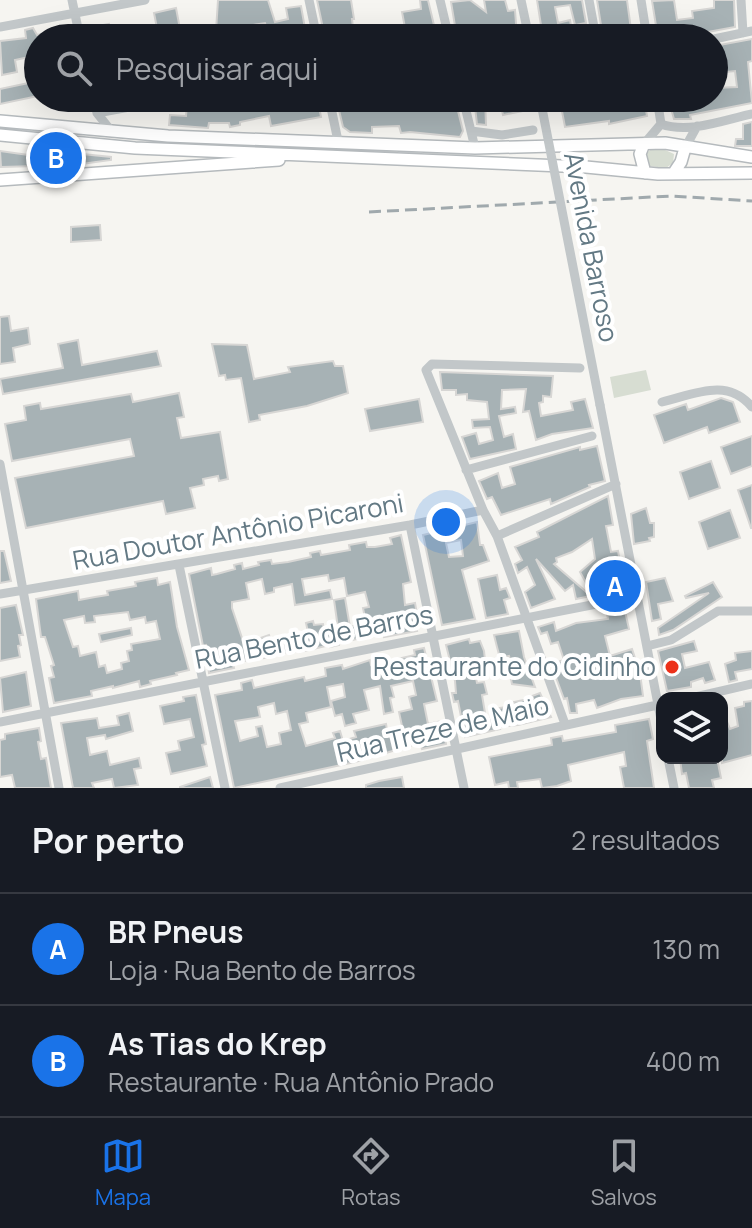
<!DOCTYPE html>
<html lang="pt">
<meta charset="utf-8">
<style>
:root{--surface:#171b24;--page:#242831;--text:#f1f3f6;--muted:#9ea1a6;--line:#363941;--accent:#1a73e8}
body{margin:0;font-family:Manrope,sans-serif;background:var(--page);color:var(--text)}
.controls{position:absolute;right:24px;bottom:24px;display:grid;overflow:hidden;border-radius:16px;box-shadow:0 8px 32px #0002}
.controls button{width:72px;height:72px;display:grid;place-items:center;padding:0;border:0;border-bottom:2px solid var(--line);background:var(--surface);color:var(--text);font:40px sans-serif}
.you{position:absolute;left:446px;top:522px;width:28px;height:28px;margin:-20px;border:6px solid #fff;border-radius:50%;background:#1a73e8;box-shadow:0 0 0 12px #1a73e833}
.badge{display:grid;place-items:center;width:52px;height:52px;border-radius:50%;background:var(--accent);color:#fff;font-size:26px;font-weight:700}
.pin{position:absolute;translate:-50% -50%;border:4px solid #fff;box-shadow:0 2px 8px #0006}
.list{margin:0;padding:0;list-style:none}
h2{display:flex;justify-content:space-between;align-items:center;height:104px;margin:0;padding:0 32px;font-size:34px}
h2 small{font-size:26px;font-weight:400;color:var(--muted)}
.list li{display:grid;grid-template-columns:52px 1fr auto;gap:24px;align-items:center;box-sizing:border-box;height:112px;padding:0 32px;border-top:2px solid var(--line)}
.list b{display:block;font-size:30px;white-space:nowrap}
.list p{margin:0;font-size:26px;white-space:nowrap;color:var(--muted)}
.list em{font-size:26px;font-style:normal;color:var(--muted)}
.icon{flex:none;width:44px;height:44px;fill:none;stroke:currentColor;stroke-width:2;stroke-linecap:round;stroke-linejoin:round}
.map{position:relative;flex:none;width:752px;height:788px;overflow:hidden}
.search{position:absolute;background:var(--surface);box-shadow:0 8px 32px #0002;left:24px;right:24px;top:24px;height:88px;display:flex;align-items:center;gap:20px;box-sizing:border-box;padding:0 28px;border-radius:44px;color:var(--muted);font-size:30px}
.sheet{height:328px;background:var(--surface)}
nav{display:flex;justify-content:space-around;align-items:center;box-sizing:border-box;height:112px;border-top:2px solid var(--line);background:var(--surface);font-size:22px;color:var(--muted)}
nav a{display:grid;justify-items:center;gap:4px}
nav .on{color:var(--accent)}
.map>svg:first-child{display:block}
.green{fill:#d7ddd2}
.building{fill:#a7b2b5;stroke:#d7d6d4;stroke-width:2;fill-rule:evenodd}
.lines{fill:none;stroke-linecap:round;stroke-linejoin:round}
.major-casing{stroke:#b5babd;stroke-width:14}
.minor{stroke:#c2c7c9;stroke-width:9}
.major{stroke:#fff;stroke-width:11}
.rail{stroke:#a0a9ad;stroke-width:3;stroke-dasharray:12 6;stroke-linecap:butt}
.minor-bridge{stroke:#c2c7c9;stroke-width:9}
.poi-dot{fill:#ec311a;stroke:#fff;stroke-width:3}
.labels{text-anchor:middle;stroke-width:8;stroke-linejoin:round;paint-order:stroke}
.street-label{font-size:26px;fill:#637984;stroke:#fff}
.poi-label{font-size:26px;fill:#637984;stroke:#fff;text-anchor:end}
</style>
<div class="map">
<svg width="752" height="788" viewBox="0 0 752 788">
<rect width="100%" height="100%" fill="#f6f5f1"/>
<path class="green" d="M663,149L674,154L673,163L666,168L649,166L646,162L647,153L650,150Z
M646,370L651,390L614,398L610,377Z"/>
<path class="building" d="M218,0H268L275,22L288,19L286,8L301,6L306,34L270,38L265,23L216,31Z
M317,0H351L354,19H352L353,28L349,29L350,35L344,36V38H325Z
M420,0H428L437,38H407L402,12L421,9Z
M470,0L486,12L484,0H505L508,11L515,10L517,38H457L451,2Z
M537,0H582L586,23L575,25L570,5L555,7L558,23L570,20L573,38H543Z
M597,0H627L632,37L603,38Z
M674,0L677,20L693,18L692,11L714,8V0H734L735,27L686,36L687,38H658L652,1Z
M176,8L180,29L158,33L154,13Z
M109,24L110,27L116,26L119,38H94L92,27Z
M33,28L37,35L67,29L69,38H38V55L15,60L17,72L2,75L0,41L26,38L25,30Z
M752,39V61L748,62L752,103L690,115L691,119H674L668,98H714V88L737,87L735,71L726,72L724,60L714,62V46Z
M38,81V96L0,104V89Z
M51,98H83L85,106L75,108L74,103L53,107Z
M256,98H314V101H318L321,117L271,126L269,116L240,122V125L230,127L229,123H209L208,128L169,125L170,115L186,116L187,105L223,99L224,105Z
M345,98H451L454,111H458L463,131L460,137L410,132L401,133L399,126L372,127V133L350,132L343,127L338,106L346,104Z
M474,98H485L486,125L477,124Z
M499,98H531L533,109L503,115Z
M575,98H644L647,116L609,124V121L565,127L561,106L576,104Z
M752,122V146H735L736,139H743V124Z
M43,150L111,157V160L74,165L1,167L0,151L43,157Z
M100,225L101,240L71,242V227Z
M9,316L11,331L28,328L30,344L13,348L15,362L0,364V317Z
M78,340L82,365L157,351L161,366L3,394L0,379L63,368L58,344Z
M212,344L247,345L254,379L290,372L288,367L333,361L335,366H343L348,393L307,406L259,415L260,420L249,422L241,378L226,380L225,375L219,376Z
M440,372L553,376L551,397L543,396V402L539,403L541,416L573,410L571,402L585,399L593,428L552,434L536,440L529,411L523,412L526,389L502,390L501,409L515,407L516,413L499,416L504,437L513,434L516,449L470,459L462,437L476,433L479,444L493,440L490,427L473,428L472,420L489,419L487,402L467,400V394L456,395V390H442Z
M179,393L184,417L177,418L181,438L220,432L228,479L219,481L218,476L203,479L204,485L190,488L195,508L166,514L163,501L26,528L15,478L134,456L130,439L12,461L5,424L26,420L24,406L40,403L41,409L131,394L133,402Z
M721,398L733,402L740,422L709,433L707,427L664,443L654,415L686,404L688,410Z
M419,399L423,422L370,431L365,409Z
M752,436V466L731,474L721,447Z
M597,446L605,481L589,485L590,487L551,504L550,499L501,515L492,497L487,499L479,481L498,473L502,488L515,484L510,467L580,447V450Z
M711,461L720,488L689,499L680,472Z
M752,485V528H751L738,490Z
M608,496L613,525L606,526L611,552L618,551L625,588L623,591L594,597L580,572L595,559L592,539L572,552L556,558L557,562L554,564L591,596L576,599L573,585L565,591L536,559L555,599L531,608L525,592L535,585L527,567L518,573L515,564L522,560L515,547L539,537L537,532Z
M646,508L650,523H654V537L649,538L650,541L634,544L631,514Z
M730,510L740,538L708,549L699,522Z
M477,522L480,545H483L489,561L462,570L475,619L442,625L423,535ZM461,540L463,556L449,557L446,543Z
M401,535L411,582L403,584L405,605L415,603L417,614L413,615L417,631L384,637L383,633L339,643V645L330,647V645L300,652V649L264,658L263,656L233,664L234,668L209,673L206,645L203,646L189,574L211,568L212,575L217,574L235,569L234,565L242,563L243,569L259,565L258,562L271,560L272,564L288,562L311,557L310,553L320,551L321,555L350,550L349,545L366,542L367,547H375L392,544L390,538ZM328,575L329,581L344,578L347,596L365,592L369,607L363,608L366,623L350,627L345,598L334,600L338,628L324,630L323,624L314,625L313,621L306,623L308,632L289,639L271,642L269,635L244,644L232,608V602L249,599L246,583L262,579L265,594L274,592V588L292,584L295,605L332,599L330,590L305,595L302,579Z
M0,551H4L11,581L0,583Z
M497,575L500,590L506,588L510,598L504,600L508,614L486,618L478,579Z
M157,578L158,585L170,582L177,627L189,670L176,673L177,675L150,681L151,684L140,687L139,681L113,688V686L91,691L92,696L54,703L49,678L54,677L51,666L54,665L45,637H41L36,599L78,591L79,600L95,597L108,595L107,591L136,586L135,582ZM128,612L130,620L145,617L146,623L156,621L160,639L131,644L132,650L127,651L129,661L121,663L122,669L107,673L105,665L99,667L96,652L80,656L78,646L73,647L64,620L84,616L85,623L95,622L94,616Z
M665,578L673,601L658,604L661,619L652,621L646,582Z
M713,582L722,597L673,630L659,635L658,628L709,593L686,598L685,596Z
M16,605L23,635H19L21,645L18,646L20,657L0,661V608Z
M625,611L629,629L605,636L610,656L632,649L640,673L643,696L621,699L597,708L594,700L576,704L577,713H570L567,698L564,699L551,664L564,660L558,642L551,644L547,632L541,634L538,627L554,622L556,631L576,623L608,619L607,614Z
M131,628L132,635L101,642L99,634Z
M519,631L524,657L535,687L512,684L510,674L514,673L509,656L500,658L497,647L494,635Z
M469,639L470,643L480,641L484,651L485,660L473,661V664L477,683L484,682L487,694L482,695L486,719L501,716L499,708L514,706V702L533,698L532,696L540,693L551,717L518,725L499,727L500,729L465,737L458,701L454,702L452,693H456L455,681L446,645Z
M694,641L697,651L682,654L685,668L709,662L715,680L705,683L703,678L691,682V687L667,691L658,651Z
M424,648L437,701L424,704L428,724L442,721L446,744L422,749L420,743L355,762L234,788L215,695L242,690L241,683L252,680L254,688L304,677L305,681L326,676L325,668L342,665L343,669L370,660L371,665L415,655L414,650ZM413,681L416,695L409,697L412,709L399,712L402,726L387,730L386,724L354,731L356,737L343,741L340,731L333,733L335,738L306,746L299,724L308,722L306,713L331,707L327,687L343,684L345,697L331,701L335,716L342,714L345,726L356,723L353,714L369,710L364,690L380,686L384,714L393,712L390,698L394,697L391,686ZM274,703L276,714L287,711L291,730L279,733L281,744L267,747L262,726L256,727L258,736L240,741L235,721L260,717L258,707Z
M752,651V669L735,672L737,680L729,682L725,664L736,660L735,653Z
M26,672L31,706L3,712L0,678Z
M196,695L206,744L202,745L207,766L171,774L166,753L180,750L178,741L194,737L190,719L164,724L160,706L184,701L183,697Z
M752,701V755L722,763V709L730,729L738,726L735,708L744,706V702Z
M129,713L133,731L106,739L105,735L87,738L90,755L107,751L110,765L139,758L141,768L134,769L138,785L114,788L112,779L92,783L94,788H73L61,723L97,718L99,728L119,725L117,716Z
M649,719L653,739L647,741L654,788H624L620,767L626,766L624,752L568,765L571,781L557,786L542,788L540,779L517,782L518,788H509L508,782L495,785L489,757L552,745L551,738L562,736L563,741L616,732L615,725Z
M39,728L41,741L38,742L41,759L46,758L51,788H15L12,775L0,777V740L5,739V734Z
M680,758H717L721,778L712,780L714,788H689L686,773L682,774Z
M210,777L213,788H180V787Z
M402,777L404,788H366V785L379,781Z"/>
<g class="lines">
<g class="major-casing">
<path id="major" d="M0,121L168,136L475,148L665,143L752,157
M0,135L135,148L586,167L658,174L752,173
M644,144L640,154L645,173
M673,174L681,162L685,148
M0,180L279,160"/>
</g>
<path class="minor" d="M72,0L80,38
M309,0L317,38
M440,0L449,38
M521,0L529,38
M589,0L596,38
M641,0L647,38
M741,0L743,33
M0,27L145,0
M714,39L752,31
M94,98L97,113L112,132
M329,98L338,141
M463,98L475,148
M657,98L661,124
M97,113L178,98
M661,124C689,134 724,120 752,114
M471,131L502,135L533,130
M644,144L661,124
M685,148L697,126
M662,402C695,394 727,377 752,407
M600,405L662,725
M0,464L59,788
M466,470L592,436
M410,525L464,788
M497,536L616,484
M179,565L225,788
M0,594L410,525L483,510
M647,646L671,640L718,611H752
M691,698L752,684
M0,722L637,596
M565,724L497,536L483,510L426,370L432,364L580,368
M668,758L674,788
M280,788L662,704"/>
<use href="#major" class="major"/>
<path class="rail" d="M369,212L671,196L752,201"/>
<path class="minor-bridge" d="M540,98L600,405"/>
</g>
<circle class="poi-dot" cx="672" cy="667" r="8"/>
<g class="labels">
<g class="street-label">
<text transform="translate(591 247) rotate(79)" y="9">Avenida Barroso</text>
<text transform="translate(238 532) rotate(-10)" y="9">Rua Doutor Antônio Picaroni</text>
<text transform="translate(314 637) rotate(-11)" y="9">Rua Bento de Barros</text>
<text transform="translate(443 729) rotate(-13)" y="9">Rua Treze de Maio</text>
</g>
<g class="poi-label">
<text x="656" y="676">Restaurante do Cidinho</text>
</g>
</g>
</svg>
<div class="controls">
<button><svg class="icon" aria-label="layers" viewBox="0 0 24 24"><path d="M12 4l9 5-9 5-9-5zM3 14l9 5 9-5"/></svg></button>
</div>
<div class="you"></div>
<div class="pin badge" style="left:615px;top:586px">A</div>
<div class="pin badge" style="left:56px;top:158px">B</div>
<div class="search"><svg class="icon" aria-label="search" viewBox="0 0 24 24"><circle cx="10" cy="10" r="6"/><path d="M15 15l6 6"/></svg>Pesquisar aqui</div>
</div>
<section class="sheet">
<h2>Por perto<small>2 resultados</small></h2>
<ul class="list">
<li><span class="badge">A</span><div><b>BR Pneus</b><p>Loja · Rua Bento de Barros</p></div><em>130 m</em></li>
<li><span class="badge">B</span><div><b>As Tias do Krep</b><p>Restaurante · Rua Antônio Prado</p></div><em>400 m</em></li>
</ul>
</section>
<nav>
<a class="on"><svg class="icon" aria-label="map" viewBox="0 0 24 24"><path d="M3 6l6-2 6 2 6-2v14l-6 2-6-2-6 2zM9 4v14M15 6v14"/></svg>Mapa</a>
<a><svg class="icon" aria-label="directions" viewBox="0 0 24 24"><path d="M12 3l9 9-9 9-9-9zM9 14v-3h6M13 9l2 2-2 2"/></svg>Rotas</a>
<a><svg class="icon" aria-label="saved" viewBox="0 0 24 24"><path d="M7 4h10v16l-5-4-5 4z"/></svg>Salvos</a>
</nav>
